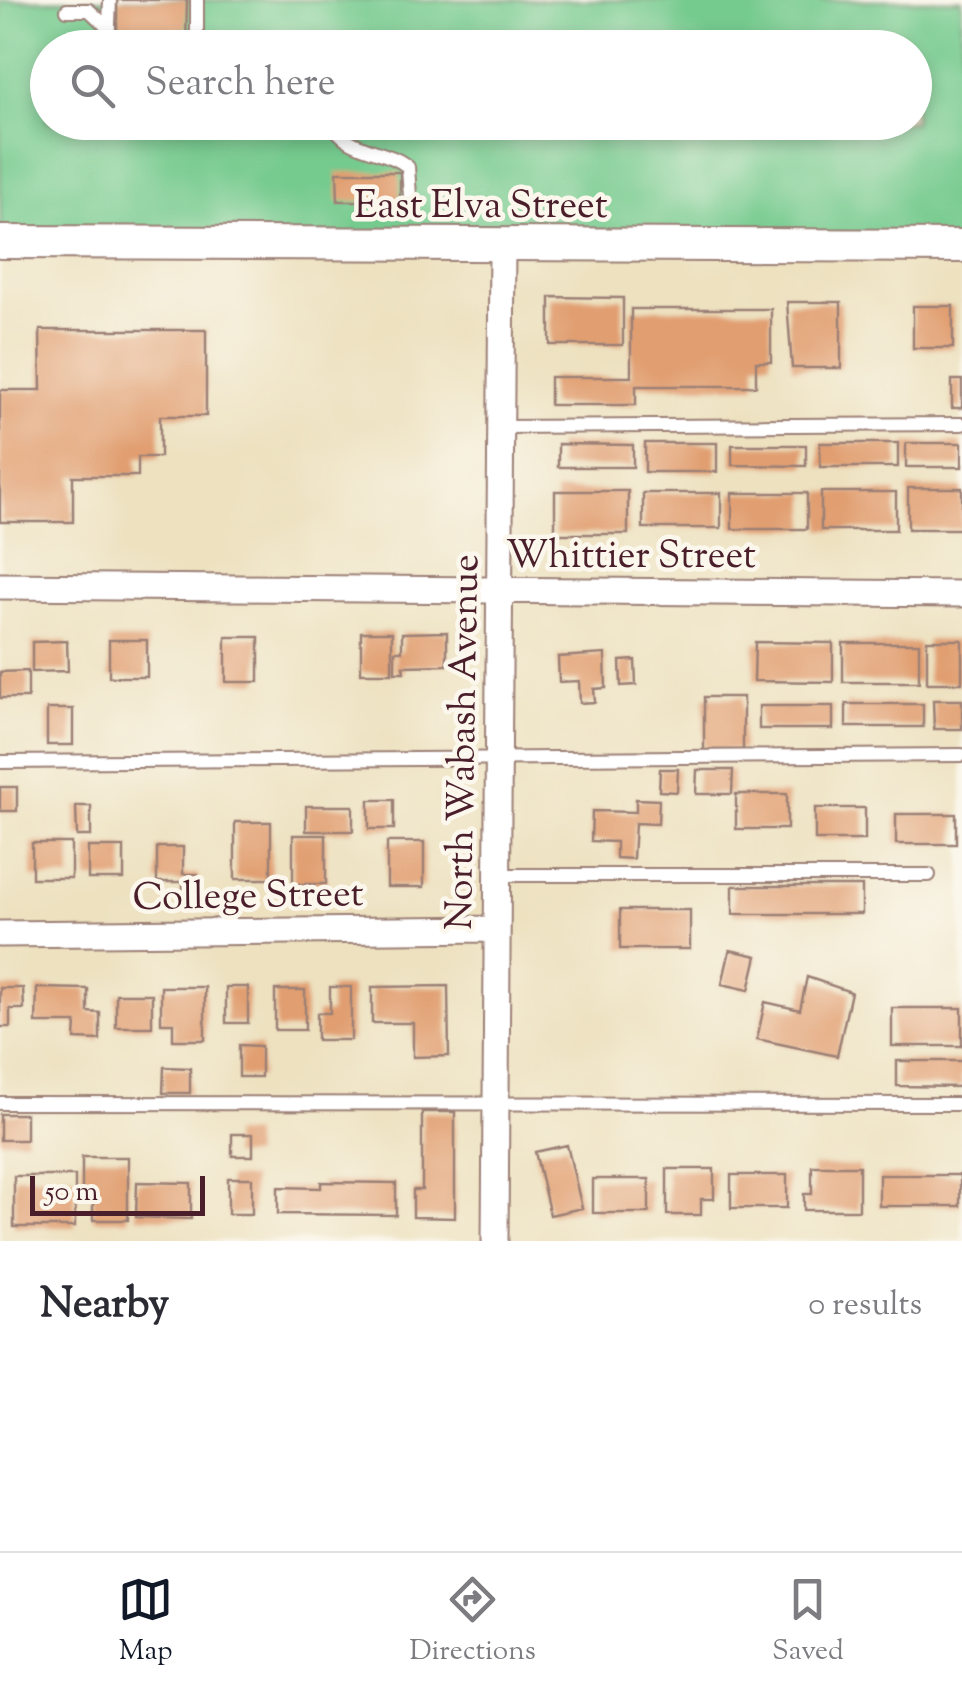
<!DOCTYPE html>
<style>
:root{--surface:#fff;--page:#f7f7f7;--text:#2b2b33;--muted:#7c7c81;--line:#e1e1e2;--accent:#111827}
body{margin:0;font-family:"Sorts Mill Goudy",serif;background:var(--page);color:var(--text)}
.scale{position:absolute;left:30px;bottom:25px;width:175px;box-sizing:border-box;padding-left:10px;border:5px solid #4a1f2b;border-top:0;font-size:28px;line-height:35px;white-space:nowrap;color:#4a1f2b;-webkit-text-stroke:8px #fbf7ec;paint-order:stroke}
.list{margin:0;padding:0;list-style:none}
h2{display:flex;justify-content:space-between;align-items:center;height:130px;margin:0;padding:0 40px;font-size:42px}
h2 small{font-size:32px;font-weight:400;color:var(--muted)}
.icon{flex:none;width:55px;height:55px;fill:none;stroke:currentColor;stroke-width:2;stroke-linecap:round;stroke-linejoin:round}
.map{position:relative;flex:none;width:962px;height:1241px;overflow:hidden}
.search{position:absolute;background:var(--surface);box-shadow:0 5px 15px #0003;left:30px;right:30px;top:30px;height:110px;display:flex;align-items:center;gap:25px;box-sizing:border-box;padding:0 35px;border-radius:55px;color:var(--muted);font-size:38px}
.sheet{height:310px;background:var(--surface)}
nav{display:flex;justify-content:space-around;align-items:center;box-sizing:border-box;height:140px;border-top:2px solid var(--line);background:var(--surface);font-size:28px;color:var(--muted)}
nav a{display:grid;justify-items:center;gap:5px}
nav .on{color:var(--accent)}
.map>svg:first-child{display:block}
.green{fill:#75ca8e;stroke:#60745c;stroke-width:2.5;fill-rule:evenodd}
.building{fill:#e19f71}
.lines{fill:none;stroke-linecap:round;stroke-linejoin:round}
.lane-casing{stroke:#9c8076;stroke-width:16}
.street-casing{stroke:#9c8076;stroke-width:29}
.secondary-casing{stroke:#9c8076;stroke-width:36}
.lane{stroke:#fff;stroke-width:12}
.street{stroke:#fff;stroke-width:25}
.secondary{stroke:#fff;stroke-width:32}
.labels{text-anchor:middle;stroke-width:9;stroke-linejoin:round;paint-order:stroke}
.street-label{font-size:38px;fill:#4a1f2b;stroke:#fbf7ec}
</style>
<div class="map">
<svg width="962" height="1241" viewBox="0 0 962 1241">
<rect width="100%" height="100%" fill="#fbf7ec"/>
<filter id="ink" filterUnits="userSpaceOnUse"><feTurbulence type="fractalNoise" baseFrequency=".01" numOctaves="2"/><feDisplacementMap in="SourceGraphic" scale="20" xChannelSelector="R" yChannelSelector="G"/><feConvolveMatrix kernelMatrix="1 2 1 2 8 2 1 2 1" color-interpolation-filters="sRGB"/></filter>
<filter id="wash" filterUnits="userSpaceOnUse"><feTurbulence type="fractalNoise" baseFrequency=".0048" numOctaves="4" result="noise"/><feDisplacementMap in="SourceGraphic" scale="40" xChannelSelector="R" yChannelSelector="G"/><feGaussianBlur stdDeviation="2.25" result="paint"/><feColorMatrix in="noise" values="0 0 0 0 0 0 0 0 0 0 0 0 0 0 0 0 0 1.4 0 .05"/><feComposite in="paint" operator="in"/></filter>
<g filter="url(#wash)">
<rect width="100%" height="100%" fill="#ede1c0"/>
<path class="green" d="M0,0H962V245L0,241ZM48,48H914V122H48Z"/>
<g id="blocks">
<path class="building" d="M117,0H187L186,48H117Z
M337,172H400V201H338Z
M550,297L623,298V345H550Z
M787,302H841V368H792Z
M913,306H953V348H913Z
M631,309H771V362H756V386H636V405H550V377H631Z
M40,330H206V416H160V457H138V476H73V522H0V390H41Z
M952,380H962V408H952Z
M645,443H717V472H645Z
M820,443H898V467H820Z
M906,443H962V467H906Z
M558,444L633,445V467H558Z
M732,445H806V466L732,465Z
M908,488H962V529H908Z
M555,491H628V534H555Z
M821,492H896V530H821Z
M643,493H721V528H643Z
M732,493H807V529H732Z
M361,632H392V673H361Z
M447,632V665L403,666L404,672H395V651H402V633Z
M226,637H259V682H226Z
M109,640H147V677H109Z
M927,640H962V683H927Z
M67,641L68,671L32,672V642Z
M755,642L833,643V682L754,681Z
M843,643H919V682H843Z
M605,654L606,688L594,689L595,702L580,703L579,681L559,682L558,657Z
M635,660L636,685L621,686L620,661Z
M28,671V698H0V672Z
M704,697H743V750H704Z
M933,700H962V729H934Z
M846,704H923V727H846Z
M759,706H833V729H759Z
M47,709H73V745H47Z
M660,769H678L677,792L659,791Z
M697,770H733L732,794H696Z
M0,787H17V811H0Z
M736,794H787V829H736Z
M636,799L659,800L658,824L635,823L633,859L616,858V842L591,841L592,811L636,812Z
M369,800H394V829H369Z
M76,806H91V836H77Z
M306,806H353V831H306Z
M815,808H865V840H815Z
M896,814H956V844H896Z
M235,822H271V879H235Z
M293,835H326V884H293Z
M387,842H424V887H387Z
M32,843H71V878H32Z
M88,847H124V879H88Z
M157,847H183V874H198V894H183V882H157Z
M733,886H862V914H733Z
M620,910H690V949H620Z
M730,950L757,956L749,990L722,984Z
M807,977L851,992L837,1056L757,1039L765,1002L800,1010Z
M448,986L449,1056L413,1057V1023H372V987Z
M161,987H205V1040H173V1023H161Z
M226,987H248V1023H226Z
M330,987H351V1040H317V1013H330Z
M0,988H23L24,1009H10V1027H0Z
M37,988L88,989V1012L100,1013V1040L75,1039L76,1023H36Z
M275,990H305V1030H275Z
M116,994H152V1027H116Z
M892,1008H962V1046H892Z
M239,1045L261,1046V1077H239Z
M897,1061H962V1087L897,1086Z
M164,1067L190,1068V1093H163Z
M422,1112H455V1218L413,1217V1190H422Z
M0,1114H26V1140H0Z
M232,1134H253V1156H232Z
M567,1145L582,1208L550,1215L535,1152Z
M82,1157H128V1220H93V1193H82Z
M812,1166H859V1210H804V1194H812Z
M667,1169H714V1199H701V1215H667Z
M731,1175H787V1208H731Z
M879,1175H960V1206H879Z
M14,1176H75V1227H14Z
M228,1178H252V1214H228Z
M593,1179H649V1213H593Z
M137,1182L191,1183V1219L136,1217Z
M321,1182L396,1183V1215L278,1214V1187L321,1188Z"/>
</g>
</g>
<g filter="url(#ink)">
<use href="#blocks" fill-opacity="0" stroke="#9c8076" stroke-width="2.5"/>
<g class="lines">
<g class="lane-casing">
<path id="lane" d="M67,10H89L106,26
M108,48L110,0
M197,48V0
M332,122C345,152 386,148 408,167L410,196
M501,427L962,424
M0,762L962,755
M496,875H929
M0,1103L962,1104"/>
</g>
<g class="street-casing">
<path id="street" d="M0,586L962,594
M0,934L496,929
M495,1241L502,244"/>
</g>
<g class="secondary-casing">
<path id="secondary" d="M0,242L962,246"/>
</g>
<use href="#lane" class="lane"/>
<use href="#street" class="street"/>
<use href="#secondary" class="secondary"/>
</g>
</g>
<g class="labels">
<g class="street-label">
<text x="481" y="217">East Elva Street</text>
<text x="631" y="567">Whittier Street</text>
<text transform="translate(461 742) rotate(-89)" y="13">North Wabash Avenue</text>
<text transform="translate(248 894) rotate(-1)" y="13">College Street</text>
</g>
</g>
</svg>
<div class="scale">50 m</div>
<div class="search"><svg class="icon" aria-label="search" viewBox="0 0 24 24"><circle cx="10" cy="10" r="6"/><path d="M15 15l6 6"/></svg>Search here</div>
</div>
<section class="sheet">
<h2>Nearby<small>0 results</small></h2>
<ul class="list">
</ul>
</section>
<nav>
<a class="on"><svg class="icon" aria-label="map" viewBox="0 0 24 24"><path d="M3 6l6-2 6 2 6-2v14l-6 2-6-2-6 2zM9 4v14M15 6v14"/></svg>Map</a>
<a><svg class="icon" aria-label="directions" viewBox="0 0 24 24"><path d="M12 3l9 9-9 9-9-9zM9 14v-3h6M13 9l2 2-2 2"/></svg>Directions</a>
<a><svg class="icon" aria-label="saved" viewBox="0 0 24 24"><path d="M7 4h10v16l-5-4-5 4z"/></svg>Saved</a>
</nav>
